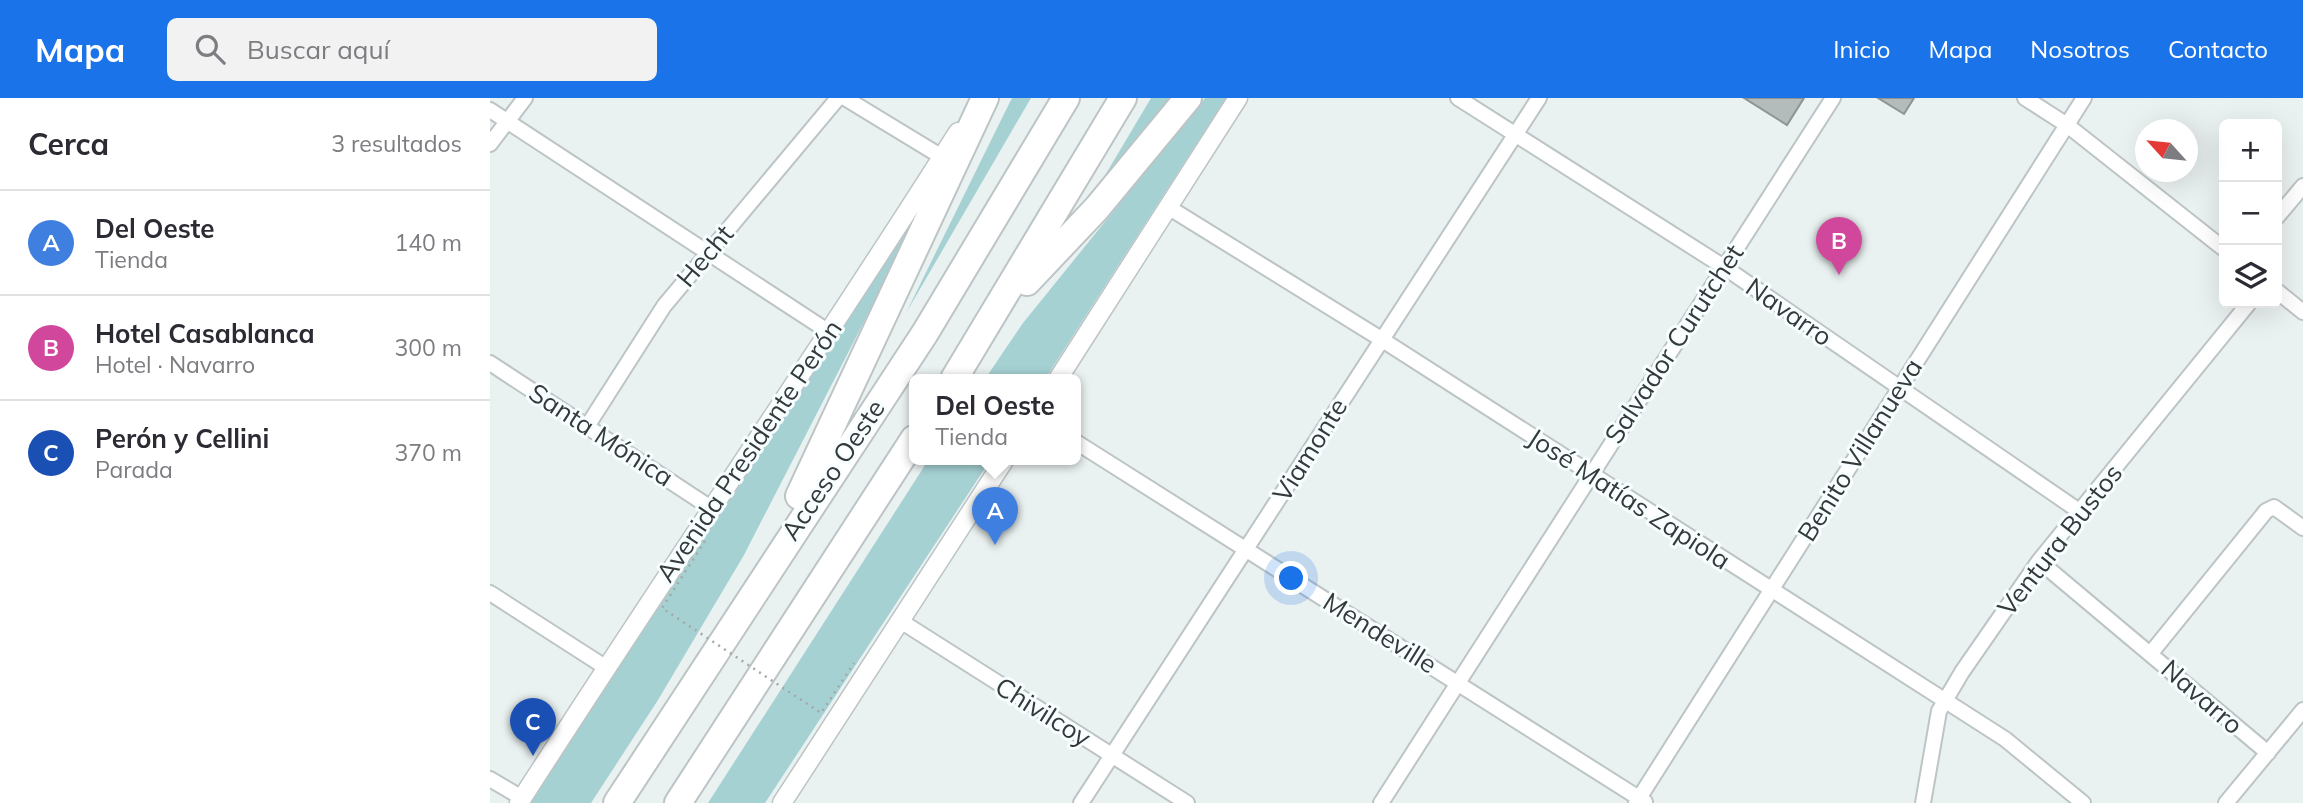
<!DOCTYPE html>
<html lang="es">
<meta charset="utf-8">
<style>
:root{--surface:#fff;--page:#f2f2f3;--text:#2b2b33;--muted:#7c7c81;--line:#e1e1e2;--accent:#1a73e8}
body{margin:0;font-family:Mulish,sans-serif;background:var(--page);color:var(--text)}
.controls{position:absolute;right:21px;top:21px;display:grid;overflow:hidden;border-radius:10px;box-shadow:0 7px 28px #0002}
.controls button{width:63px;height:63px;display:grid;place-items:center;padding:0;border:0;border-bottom:2px solid var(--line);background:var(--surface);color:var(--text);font:35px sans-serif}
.compass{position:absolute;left:1645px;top:21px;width:63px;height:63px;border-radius:50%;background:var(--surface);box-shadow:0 7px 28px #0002;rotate:297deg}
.you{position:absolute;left:802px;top:481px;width:24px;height:24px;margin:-18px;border:5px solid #fff;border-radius:50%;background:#1a73e8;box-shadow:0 0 0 10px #1a73e833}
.badge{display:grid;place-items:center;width:46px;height:46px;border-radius:50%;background:var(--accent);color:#fff;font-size:23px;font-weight:700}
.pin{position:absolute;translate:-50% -58px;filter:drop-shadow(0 2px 4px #0008)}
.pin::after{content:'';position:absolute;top:37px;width:24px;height:21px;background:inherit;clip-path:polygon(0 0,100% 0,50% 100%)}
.popup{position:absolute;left:419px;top:276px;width:172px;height:91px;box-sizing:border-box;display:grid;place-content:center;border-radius:10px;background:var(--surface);filter:drop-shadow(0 2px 5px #0005);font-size:23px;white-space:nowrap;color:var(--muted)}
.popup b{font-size:26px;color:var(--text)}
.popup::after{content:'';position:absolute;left:50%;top:100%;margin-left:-14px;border:14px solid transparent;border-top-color:var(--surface)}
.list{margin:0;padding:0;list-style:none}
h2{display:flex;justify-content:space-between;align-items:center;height:91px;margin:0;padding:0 28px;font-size:30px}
h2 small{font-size:23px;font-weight:400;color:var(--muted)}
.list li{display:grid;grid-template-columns:46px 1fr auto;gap:21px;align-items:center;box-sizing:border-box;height:105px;padding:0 28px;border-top:2px solid var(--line)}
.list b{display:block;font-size:26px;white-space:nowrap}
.list p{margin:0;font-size:23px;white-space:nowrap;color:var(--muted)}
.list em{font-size:23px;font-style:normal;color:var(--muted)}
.icon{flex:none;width:38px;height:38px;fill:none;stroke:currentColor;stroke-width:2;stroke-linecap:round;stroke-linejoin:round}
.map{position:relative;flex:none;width:1813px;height:705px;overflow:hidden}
header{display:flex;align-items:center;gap:42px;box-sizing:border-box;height:98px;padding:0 35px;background:var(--accent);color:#fff}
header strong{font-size:33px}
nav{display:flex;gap:38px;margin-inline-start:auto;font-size:24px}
.search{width:490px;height:63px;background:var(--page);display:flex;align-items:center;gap:18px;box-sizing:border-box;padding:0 24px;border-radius:10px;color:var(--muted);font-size:26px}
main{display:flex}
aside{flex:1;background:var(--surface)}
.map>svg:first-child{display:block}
.green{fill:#a6d1d3}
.building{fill:#b4bbbb;stroke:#8e9495;stroke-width:2}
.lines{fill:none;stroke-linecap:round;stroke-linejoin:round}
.minor-casing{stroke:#bdc4c5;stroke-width:18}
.tertiary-casing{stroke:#bdc4c5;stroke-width:21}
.motorway-casing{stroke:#bdc4c5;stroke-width:30}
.minor{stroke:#fff;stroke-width:14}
.tertiary{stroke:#fff;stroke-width:18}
.motorway{stroke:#fff;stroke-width:26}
.path-bridge{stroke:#a3a8a8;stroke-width:2.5;stroke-dasharray:2 5;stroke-linecap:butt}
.labels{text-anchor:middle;stroke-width:6;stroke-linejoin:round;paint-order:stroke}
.street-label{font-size:26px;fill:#363939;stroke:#f7feff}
</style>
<header>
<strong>Mapa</strong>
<div class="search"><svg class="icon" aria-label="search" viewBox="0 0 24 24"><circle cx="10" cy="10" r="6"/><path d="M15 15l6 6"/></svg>Buscar aquí</div>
<nav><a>Inicio</a><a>Mapa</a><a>Nosotros</a><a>Contacto</a></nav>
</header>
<main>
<aside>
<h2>Cerca<small>3 resultados</small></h2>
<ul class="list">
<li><span class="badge" style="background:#3f7fe0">A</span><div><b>Del Oeste</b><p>Tienda</p></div><em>140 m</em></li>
<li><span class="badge" style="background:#d1479c">B</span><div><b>Hotel Casablanca</b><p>Hotel · Navarro</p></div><em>300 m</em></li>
<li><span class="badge" style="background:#1a4fb4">C</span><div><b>Perón y Cellini</b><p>Parada</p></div><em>370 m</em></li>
</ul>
</aside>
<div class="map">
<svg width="1813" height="705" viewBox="0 0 1813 705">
<rect width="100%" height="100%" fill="#eaf1f1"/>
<path class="green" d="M522,0H541L416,215L512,20Z
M661,0H688L598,106Z
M715,0H736L555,281H495L533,225Z
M438,90L414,146L254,457L168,602L101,705H37Z
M439,361H501L275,705H218Z"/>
<path class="building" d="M1254,0H1314L1297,27Z
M1388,0H1424L1414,16Z"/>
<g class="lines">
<g class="minor-casing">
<path id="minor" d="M355,0L452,59
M968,0L1234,169L1589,413
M1535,0L1577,27L1734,151
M0,12L339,234
M0,46L35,0
M678,109L891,241L1515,641L1593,705
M1787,119L1813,88
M1787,193L1813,214
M0,265L221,410
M98,327L174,208L348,0
M586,344L1155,704
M1549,463L1778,655
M0,495L115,569
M409,522L697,705
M1661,555L1776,413L1784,409L1813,430
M0,681L32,700
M591,705L1049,0
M891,705L1343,0
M1146,705L1594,0
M1433,705L1449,613L1472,574L1549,463L1759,205
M1736,705L1813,612"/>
</g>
<g class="tertiary-casing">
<path id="tertiary" d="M568,281L748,0
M29,705C173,480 325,260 468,34
M292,705L515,361"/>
</g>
<g class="motorway-casing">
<path id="motorway" d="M537,184L607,110L698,0
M464,281L633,0
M309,398L495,0
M127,705L435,235L576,0
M188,705L424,341"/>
</g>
<use href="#minor" class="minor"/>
<use href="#tertiary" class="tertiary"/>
<use href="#motorway" class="motorway"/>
<path class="path-bridge" d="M215,443L172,510L331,615L364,565"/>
</g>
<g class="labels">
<g class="street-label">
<text transform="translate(215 158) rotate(-50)" y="9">Hecht</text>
<text transform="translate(1299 214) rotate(35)" y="9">Navarro</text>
<text transform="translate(1184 246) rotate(-57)" y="9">Salvador Curutchet</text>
<text transform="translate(111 337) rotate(33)" y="9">Santa Mónica</text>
<text transform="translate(820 352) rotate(-58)" y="9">Viamonte</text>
<text transform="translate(1370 352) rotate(-58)" y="9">Benito Villanueva</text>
<text transform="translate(259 353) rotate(-56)" y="9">Avenida Presidente Perón</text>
<text transform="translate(343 372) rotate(-56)" y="9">Acceso Oeste</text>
<text transform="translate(1139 401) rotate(33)" y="9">José Matías Zapiola</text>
<text transform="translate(1570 442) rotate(-52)" y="9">Ventura Bustos</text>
<text transform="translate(890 535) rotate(32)" y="9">Mendeville</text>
<text transform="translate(1712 599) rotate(41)" y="9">Navarro</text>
<text transform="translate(553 614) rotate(32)" y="9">Chivilcoy</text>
</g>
</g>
</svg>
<div class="controls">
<button>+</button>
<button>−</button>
<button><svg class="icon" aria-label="layers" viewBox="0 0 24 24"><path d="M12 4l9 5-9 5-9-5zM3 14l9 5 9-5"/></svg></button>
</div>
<svg class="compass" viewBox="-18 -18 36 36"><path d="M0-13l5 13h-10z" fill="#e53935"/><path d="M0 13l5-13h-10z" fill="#7c7c81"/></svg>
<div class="you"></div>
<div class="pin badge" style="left:505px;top:447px;background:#3f7fe0">A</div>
<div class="popup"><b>Del Oeste</b>Tienda</div>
<div class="pin badge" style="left:1349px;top:177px;background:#d1479c">B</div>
<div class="pin badge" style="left:43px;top:658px;background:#1a4fb4">C</div>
</div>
</main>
